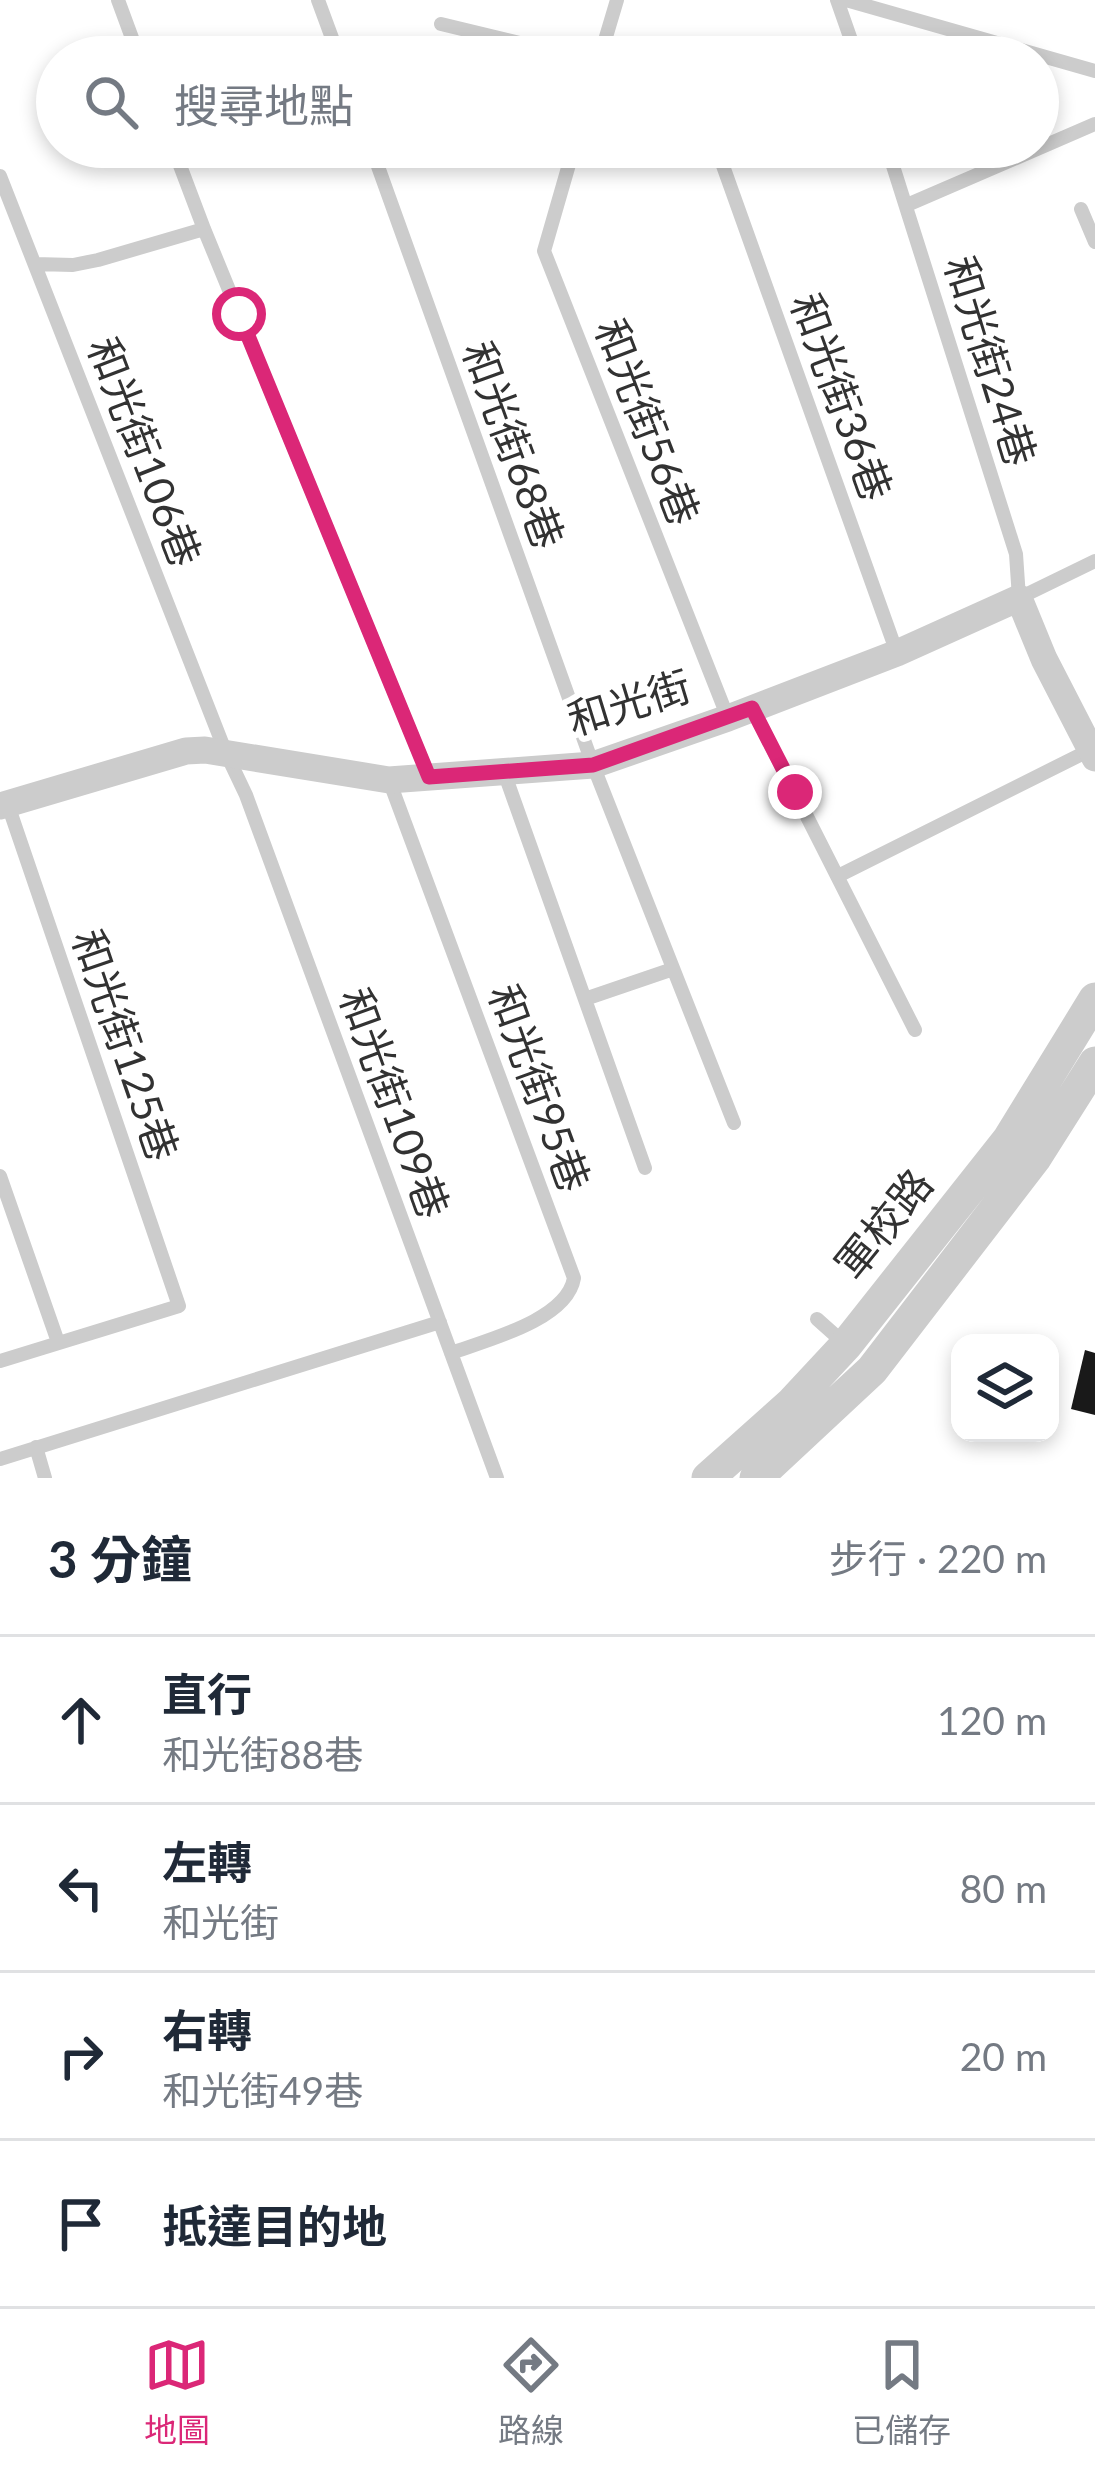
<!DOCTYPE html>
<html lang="zh-TW">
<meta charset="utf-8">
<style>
:root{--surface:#fff;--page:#f2f2f3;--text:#1f2937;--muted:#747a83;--line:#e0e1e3;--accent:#db2777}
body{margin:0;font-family:Lato,"Noto Sans TC",sans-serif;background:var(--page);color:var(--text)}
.controls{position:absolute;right:36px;bottom:36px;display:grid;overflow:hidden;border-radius:24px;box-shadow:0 6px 18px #0003}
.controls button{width:108px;height:108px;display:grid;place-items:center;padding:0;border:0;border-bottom:3px solid var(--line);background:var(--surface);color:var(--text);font:60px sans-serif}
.stop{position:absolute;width:36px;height:36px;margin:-27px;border:9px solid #db2777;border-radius:50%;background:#fff}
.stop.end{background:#db2777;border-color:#fff;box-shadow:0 3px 12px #0008}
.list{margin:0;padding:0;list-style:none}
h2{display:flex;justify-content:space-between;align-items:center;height:156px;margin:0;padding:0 48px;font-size:51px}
h2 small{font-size:39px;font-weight:400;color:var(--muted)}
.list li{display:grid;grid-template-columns:78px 1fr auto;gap:36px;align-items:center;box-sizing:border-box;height:168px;padding:0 48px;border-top:3px solid var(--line)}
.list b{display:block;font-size:45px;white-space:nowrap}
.list p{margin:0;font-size:39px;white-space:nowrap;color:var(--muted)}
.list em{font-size:39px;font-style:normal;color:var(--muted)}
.icon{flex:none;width:66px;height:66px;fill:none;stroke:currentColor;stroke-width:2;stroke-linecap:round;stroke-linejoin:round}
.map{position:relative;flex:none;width:1095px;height:1478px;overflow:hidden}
.search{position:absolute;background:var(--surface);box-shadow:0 6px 18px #0003;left:36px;right:36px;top:36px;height:132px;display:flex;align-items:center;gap:30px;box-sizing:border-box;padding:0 42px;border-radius:66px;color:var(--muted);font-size:45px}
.sheet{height:828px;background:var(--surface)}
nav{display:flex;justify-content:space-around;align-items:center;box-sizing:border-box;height:168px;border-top:3px solid var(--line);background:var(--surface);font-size:33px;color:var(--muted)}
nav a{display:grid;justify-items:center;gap:6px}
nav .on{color:var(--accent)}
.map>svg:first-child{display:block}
.building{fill:#191919}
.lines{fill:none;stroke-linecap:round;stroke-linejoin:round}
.service{stroke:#ccc;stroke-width:14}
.minor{stroke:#ccc;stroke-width:27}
.tertiary{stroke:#ccc;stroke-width:33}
.route{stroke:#db2777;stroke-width:15}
.labels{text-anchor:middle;stroke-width:12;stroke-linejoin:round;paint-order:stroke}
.street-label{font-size:42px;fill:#323232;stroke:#fff}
</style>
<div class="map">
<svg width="1095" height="1478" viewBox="0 0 1095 1478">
<rect width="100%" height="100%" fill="#fff"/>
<path class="building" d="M1085,1350L1095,1353V1415L1071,1409Z"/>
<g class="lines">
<path class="service" d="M118,0L139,57
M318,0L339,57
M837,0L857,57
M846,0L1095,71
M441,24L578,57
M600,57L617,0
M173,147L204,229L429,777
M371,147L593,765L734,1123
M574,147L544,251L728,718
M887,147L1016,554L1019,598L1095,561
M722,163L897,653
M0,176L226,753L246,795L497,1478
M907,205L1095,124
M1081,209L1095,242
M35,264L73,265L98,260L204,229
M752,708L915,1030
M504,772L645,1168
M389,780L574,1278C567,1320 487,1340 451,1353
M838,876L1090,750
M585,999L673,969
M0,1176L58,1342
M817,1319L845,1344
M0,1361L179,1306L8,805
M36,1447L45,1478
M0,1459L440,1322"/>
<path class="minor" d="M0,806L186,751L205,750L389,780L593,765L728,718L897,653L1019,598L1044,659L1095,758"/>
<path class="tertiary" d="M708,1478L792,1403L846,1345L1009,1139L1095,999
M756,1478L872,1370L1035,1158L1095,1063"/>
</g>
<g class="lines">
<path class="route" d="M239,314L429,777L593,765L752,708L795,792"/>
</g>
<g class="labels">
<g class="street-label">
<text transform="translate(990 361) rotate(73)" y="15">和光街24巷</text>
<text transform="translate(841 397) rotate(70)" y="15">和光街36巷</text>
<text transform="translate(647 422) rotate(69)" y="15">和光街56巷</text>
<text transform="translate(513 445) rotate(70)" y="15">和光街68巷</text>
<text transform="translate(144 452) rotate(69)" y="15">和光街106巷</text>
<text transform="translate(629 703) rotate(-17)" y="15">和光街</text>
<text transform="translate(125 1045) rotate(71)" y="15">和光街125巷</text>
<text transform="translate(539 1088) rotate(70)" y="15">和光街95巷</text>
<text transform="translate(394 1103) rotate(70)" y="15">和光街109巷</text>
<text transform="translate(884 1224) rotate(-51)" y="15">軍校路</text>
</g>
</g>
</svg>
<div class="controls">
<button><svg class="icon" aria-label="layers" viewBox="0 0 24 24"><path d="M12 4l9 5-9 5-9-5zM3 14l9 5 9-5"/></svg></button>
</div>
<div class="stop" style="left:239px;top:314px"></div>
<div class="stop end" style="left:795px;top:792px"></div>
<div class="search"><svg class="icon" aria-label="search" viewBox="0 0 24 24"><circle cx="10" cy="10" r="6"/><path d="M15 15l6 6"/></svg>搜尋地點</div>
</div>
<section class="sheet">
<h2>3 分鐘<small>步行 · 220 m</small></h2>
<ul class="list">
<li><svg class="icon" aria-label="ahead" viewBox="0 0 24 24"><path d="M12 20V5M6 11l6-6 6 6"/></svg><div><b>直行</b><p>和光街88巷</p></div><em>120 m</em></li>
<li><svg class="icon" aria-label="left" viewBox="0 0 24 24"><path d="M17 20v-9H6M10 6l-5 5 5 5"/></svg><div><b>左轉</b><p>和光街</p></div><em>80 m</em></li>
<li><svg class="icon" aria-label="right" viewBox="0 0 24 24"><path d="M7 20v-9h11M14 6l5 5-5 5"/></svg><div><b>右轉</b><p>和光街49巷</p></div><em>20 m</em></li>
<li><svg class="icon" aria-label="arrive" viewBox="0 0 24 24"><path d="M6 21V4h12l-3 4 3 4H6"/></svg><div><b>抵達目的地</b></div></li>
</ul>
</section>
<nav>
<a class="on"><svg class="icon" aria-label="map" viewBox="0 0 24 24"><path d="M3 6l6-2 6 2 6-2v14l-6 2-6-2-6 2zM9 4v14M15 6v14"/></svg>地圖</a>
<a><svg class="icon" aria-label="directions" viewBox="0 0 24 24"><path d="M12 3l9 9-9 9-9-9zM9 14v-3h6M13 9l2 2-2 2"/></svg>路線</a>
<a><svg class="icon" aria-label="saved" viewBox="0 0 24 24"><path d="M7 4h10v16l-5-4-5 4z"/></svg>已儲存</a>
</nav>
